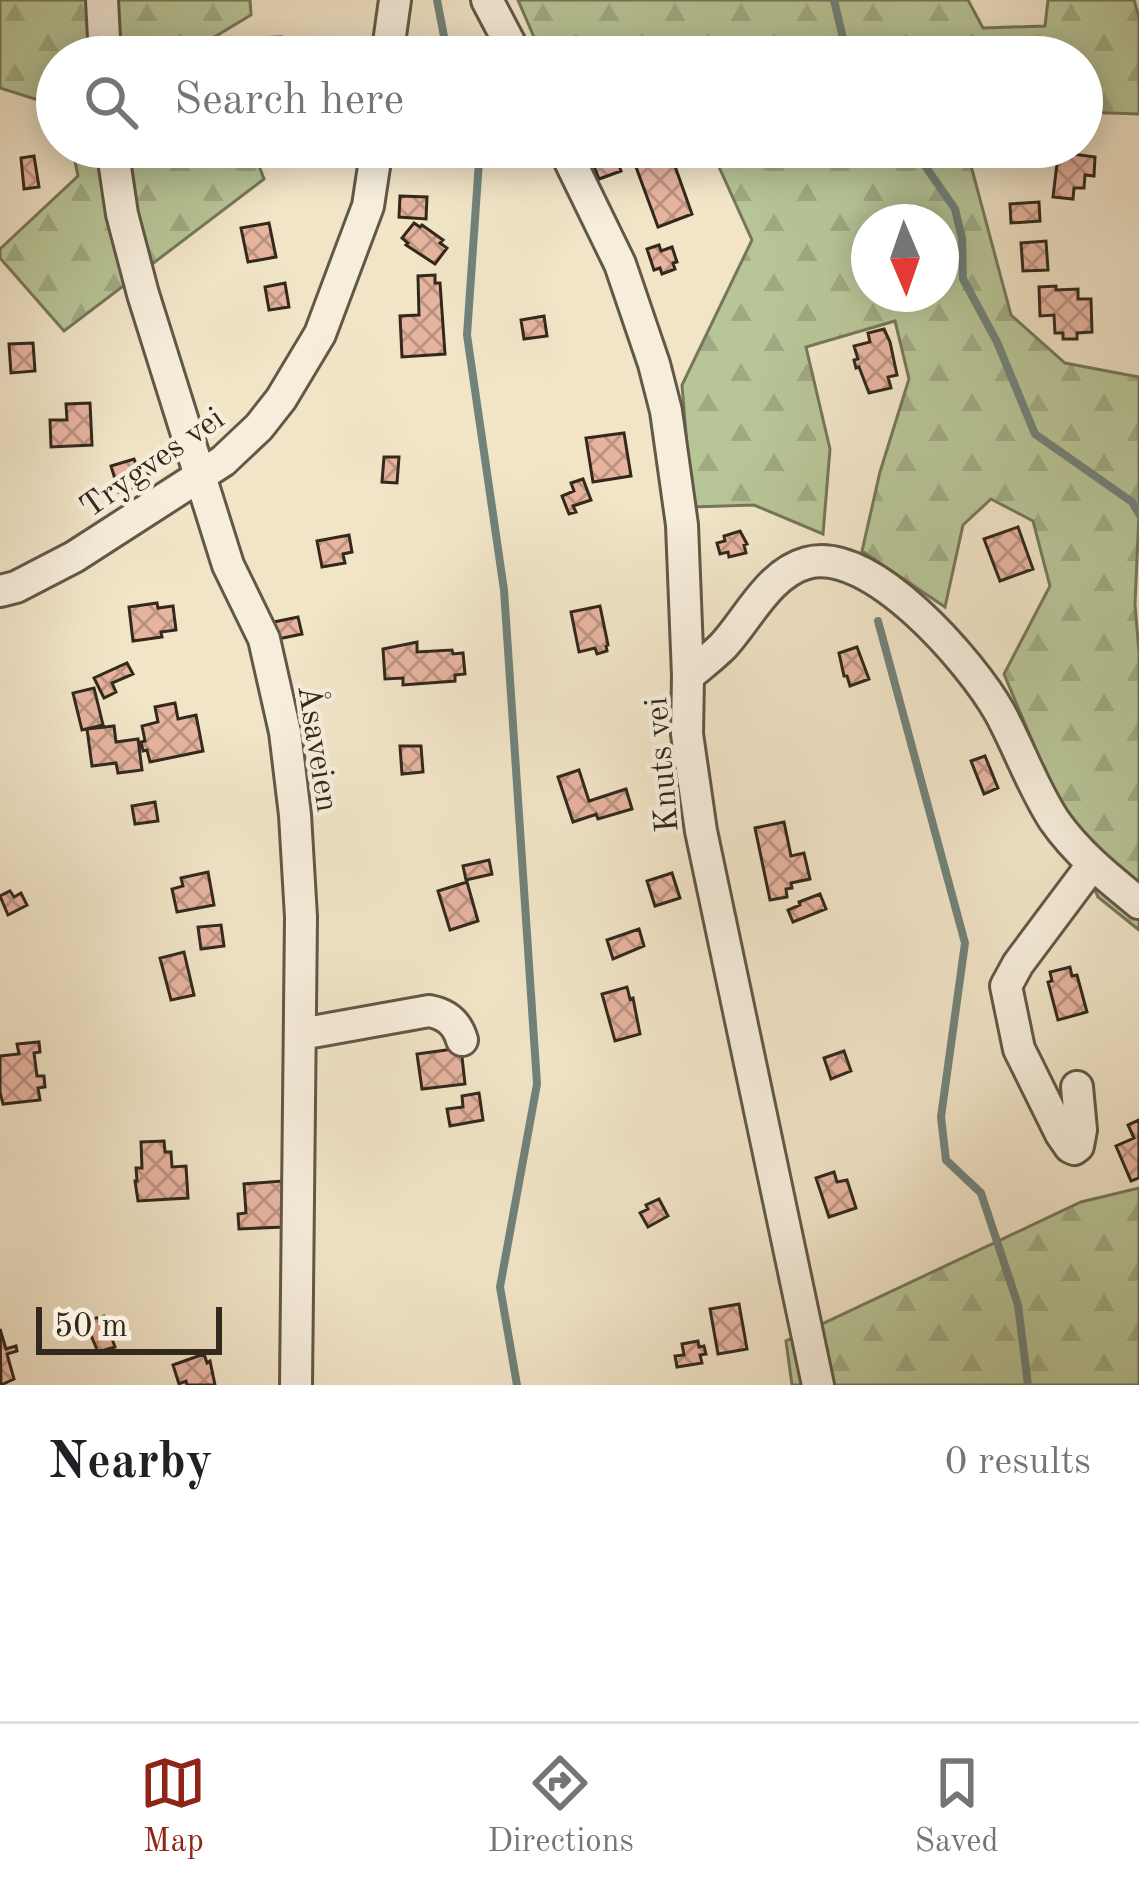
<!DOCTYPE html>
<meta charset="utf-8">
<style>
:root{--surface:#fff;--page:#f6f6f6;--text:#202124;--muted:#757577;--line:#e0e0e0;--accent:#8f2418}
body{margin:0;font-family:"Old Standard TT",serif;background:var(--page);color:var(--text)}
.compass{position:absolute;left:851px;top:204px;width:108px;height:108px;border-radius:50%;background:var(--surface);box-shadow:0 6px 30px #0003;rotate:178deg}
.scale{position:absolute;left:36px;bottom:30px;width:186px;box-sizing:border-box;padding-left:12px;border:6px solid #32291c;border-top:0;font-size:33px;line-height:42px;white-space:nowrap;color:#32291c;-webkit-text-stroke:9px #f6eddb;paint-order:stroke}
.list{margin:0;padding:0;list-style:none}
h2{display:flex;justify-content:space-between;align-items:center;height:156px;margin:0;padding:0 48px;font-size:51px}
h2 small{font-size:39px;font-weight:400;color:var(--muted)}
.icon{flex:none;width:66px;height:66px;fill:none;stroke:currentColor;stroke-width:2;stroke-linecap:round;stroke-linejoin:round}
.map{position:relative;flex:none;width:1139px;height:1385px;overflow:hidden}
.search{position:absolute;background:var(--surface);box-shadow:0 6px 30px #0003;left:36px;right:36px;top:36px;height:132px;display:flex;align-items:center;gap:30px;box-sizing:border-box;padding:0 42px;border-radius:66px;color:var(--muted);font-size:45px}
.sheet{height:336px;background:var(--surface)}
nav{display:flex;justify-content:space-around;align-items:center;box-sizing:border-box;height:168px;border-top:3px solid var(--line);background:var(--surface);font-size:33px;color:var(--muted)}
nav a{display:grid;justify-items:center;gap:6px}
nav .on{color:var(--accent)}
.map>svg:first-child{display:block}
.forest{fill:url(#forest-firs);stroke:#75775a;stroke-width:3;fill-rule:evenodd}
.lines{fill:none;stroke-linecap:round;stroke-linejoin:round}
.stream{stroke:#71827a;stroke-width:8}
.building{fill:url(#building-cross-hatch);stroke:#32291c;stroke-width:3}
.minor-casing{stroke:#625847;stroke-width:36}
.minor{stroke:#f6eddb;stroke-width:30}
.labels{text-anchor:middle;stroke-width:9;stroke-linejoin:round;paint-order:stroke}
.street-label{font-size:33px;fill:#32291c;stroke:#f6eddb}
</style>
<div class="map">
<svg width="1139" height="1385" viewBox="0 0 1139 1385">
<defs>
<pattern id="forest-firs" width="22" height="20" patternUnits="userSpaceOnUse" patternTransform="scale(3)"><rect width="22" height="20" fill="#b8c597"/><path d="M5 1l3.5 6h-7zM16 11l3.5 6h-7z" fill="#9fa982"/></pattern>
<pattern id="building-cross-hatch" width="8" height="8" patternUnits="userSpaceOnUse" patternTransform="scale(3)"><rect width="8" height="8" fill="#e7b4a0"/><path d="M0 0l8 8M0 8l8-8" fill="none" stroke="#bc9282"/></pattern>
</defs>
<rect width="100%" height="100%" fill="#f1e4c7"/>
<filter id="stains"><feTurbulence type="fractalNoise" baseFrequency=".00167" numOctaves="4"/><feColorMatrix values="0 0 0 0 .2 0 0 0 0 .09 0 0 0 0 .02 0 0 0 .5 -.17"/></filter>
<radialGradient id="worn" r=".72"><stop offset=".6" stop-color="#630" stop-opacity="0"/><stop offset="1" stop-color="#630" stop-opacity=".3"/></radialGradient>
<path class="forest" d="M0,0H250L251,15L211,39L213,57H57V106L0,88Z
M518,0H968L983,28L1045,26L1048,0H1134L1139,17V114L1082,112V57H663V50L606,40L537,44Z
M72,147H252L264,179L64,331L0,258V249L78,176Z
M710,147H966L1011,315L1065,363L1139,377V514L1135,604L1139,653V930L1098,897L1004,674L1050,586L1033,521L991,499L963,525L945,607L862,551L880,472L909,379L895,321L806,347L830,449L823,534L754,505L692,507L682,385L752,240ZM869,222H941V294H869Z
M1139,1188V1385H792L786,1341L1081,1202Z"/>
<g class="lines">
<path class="stream" d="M437,0L448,57
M834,0L846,51L850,57
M480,147L467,335L504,590L537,1084L500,1287L517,1385
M912,147L955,209L962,238L963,279L997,342L1035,434L1132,502L1139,514
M878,621L965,943L941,1117L946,1160L981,1193L1018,1305L1028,1385"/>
</g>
<path class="building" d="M281,37L282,57H231L230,39Z
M608,147H634L637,156L618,163L621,171L599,179L589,154Z
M1059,147H1066L1065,153L1095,157L1094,176L1085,175L1084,188H1074L1073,199L1053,197Z
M671,155L692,214L658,227L636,167Z
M34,156L39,187L24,189L21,158Z
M400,196L427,197L426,219L399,217Z
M1039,202L1040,221L1011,223L1010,204Z
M269,223L276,257L248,262L241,228Z
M414,223L420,227L422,225L443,240L440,243L447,248L435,264L406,245L408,243L402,238Z
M1046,241L1048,270L1023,271L1021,243Z
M659,245L661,251L672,247L677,262L673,263L675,269L662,274L660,268L654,270L647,249Z
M435,275V283H440L445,354L402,357L400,316L419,315L418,276Z
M285,283L289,307L269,310L265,287Z
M1056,286V290L1078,289V299H1091L1092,332L1077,333V339H1063V333H1055L1054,315L1040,316L1039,287Z
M544,316L547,336L524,339L521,320Z
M884,329L890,342L897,375L888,377L891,388L869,393L859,367L856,368L854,360L858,359L854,346L870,342L868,333Z
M33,343L35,371L11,373L9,344Z
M90,403L92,445L51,447L50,420H67L66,404Z
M624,433L631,476L593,482L586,438Z
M384,457H399L397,483L382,482Z
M134,459L136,464L145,462L151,482L119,492L111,466Z
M583,479L591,500L573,506L576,512L569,514L562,496L574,491L571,483Z
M1018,527L1033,569L1000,581L984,539Z
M740,531L747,544L744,545L746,553L729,557L728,552L720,554L717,543L725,541L724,536Z
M349,535L352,552L343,554L345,563L322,567L317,541Z
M157,603L158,608L173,606L176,630L161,632L162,637L133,641L129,607Z
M600,606L608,645L606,646L607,651L597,654L595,648L579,652L571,612Z
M298,617L302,634L278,639L274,622Z
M417,642V652L452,650L453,654L463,653L465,674L455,675V681L403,685V678L385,679L383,649Z
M857,647L869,679L850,686L847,676H844L839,653Z
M127,663L133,674L112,683L116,692L104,698L94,678Z
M94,688L103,725L82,730L73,693Z
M175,703L178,719L196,715L203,751L150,762L147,750L143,751L141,742L145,741L142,726L158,722L155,707Z
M114,726L116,742L138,739L142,770L118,773L116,763L92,766L87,729Z
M400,746H421L423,772L402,774Z
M985,756L998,788L984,794L971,761Z
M579,770L589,801L626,789L632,809L598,819L596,814L594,815L573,822L558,777Z
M155,802L158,821L135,824L132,806Z
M784,822L791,856L804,853L810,879L791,883L792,888L786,889L787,897L770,900L755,828Z
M489,860L492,874L466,880L463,866Z
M208,872L214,905L177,912L172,889L183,886L181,878Z
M672,873L680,898L655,906L647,881Z
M467,882L478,921L450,930L438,891Z
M10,891L14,897L21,893L27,905L8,915L0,896Z
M820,894L826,909L793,922L788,910L800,905L799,902Z
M221,925L224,946L201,949L198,927Z
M639,929L644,946L613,959L607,940Z
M184,952L194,995L171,1000L160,958Z
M1070,967L1072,976L1077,975L1087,1012L1058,1020L1048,982L1052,981L1050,972Z
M627,987L630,999L633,998L640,1034L615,1041L602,994Z
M39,1042L40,1052L34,1053L37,1076H44L45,1087L38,1088L40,1100L3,1104L0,1092V1056L19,1054L17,1044Z
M461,1048L465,1084L422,1089L417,1054Z
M844,1051L851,1071L831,1079L824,1058Z
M479,1093L483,1120L450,1126L447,1109L463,1107L462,1096Z
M1139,1120V1178L1131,1181L1116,1146L1134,1138L1128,1125Z
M164,1141L165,1152H171L172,1167L186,1166L188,1198L138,1201L135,1181H137L136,1168H142L141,1142Z
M834,1172L837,1182L847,1180L856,1208L829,1217L816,1178Z
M282,1181L284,1227L239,1229L238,1214L246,1213L244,1184Z
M659,1199L668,1216L648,1227L640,1213L648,1209L646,1205Z
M739,1304L747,1349L718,1354L710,1309Z
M104,1316L115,1347L98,1352L85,1321Z
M0,1329L6,1349L16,1346L17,1351L7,1354L14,1379L1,1385Z
M698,1341L699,1347L704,1346L706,1354L700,1355L702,1363L677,1367L675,1356L684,1355L682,1344Z
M204,1354L207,1363L210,1361L215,1385H187L186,1381L179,1384L173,1365Z"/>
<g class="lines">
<g class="minor-casing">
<path id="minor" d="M102,0L105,57
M487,0L517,57
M387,57L395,0
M112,147L122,214L143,294L228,565L264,639L285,732L295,815L301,917L296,1385
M563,147L620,264L654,364L666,411L682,525L688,676L687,734L701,831L818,1385
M0,591L16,587L74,557L223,461L259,427L281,399L320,334L368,206L377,147
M688,676C700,666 712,657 723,646C748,619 769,573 807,563C871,545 972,663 1000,713C1019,748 1032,786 1054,820C1077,853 1107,877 1139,903
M301,1034L429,1011C446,1014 457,1023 462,1040
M1077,1087L1081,1130L1078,1146L1074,1149L1070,1147L1061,1134L1019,1049L1006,986L1018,964L1092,865"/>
</g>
<use href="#minor" class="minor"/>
</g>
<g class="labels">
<g class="street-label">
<text transform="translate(151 461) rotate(-35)" y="12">Trygves vei</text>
<text transform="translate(320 748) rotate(81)" y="12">Åsaveien</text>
<text transform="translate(660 765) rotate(-95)" y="12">Knuts vei</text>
</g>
</g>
<rect width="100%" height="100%" filter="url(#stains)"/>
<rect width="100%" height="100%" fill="url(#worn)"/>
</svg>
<svg class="compass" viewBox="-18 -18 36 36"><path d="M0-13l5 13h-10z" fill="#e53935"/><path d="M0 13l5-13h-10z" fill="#757577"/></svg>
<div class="scale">50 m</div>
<div class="search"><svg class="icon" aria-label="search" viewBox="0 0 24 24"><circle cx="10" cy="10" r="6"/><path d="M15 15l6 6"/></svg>Search here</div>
</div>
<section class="sheet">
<h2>Nearby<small>0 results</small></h2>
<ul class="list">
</ul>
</section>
<nav>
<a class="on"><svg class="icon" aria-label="map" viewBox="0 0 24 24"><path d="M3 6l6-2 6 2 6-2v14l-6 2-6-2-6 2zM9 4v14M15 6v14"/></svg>Map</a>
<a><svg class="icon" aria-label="directions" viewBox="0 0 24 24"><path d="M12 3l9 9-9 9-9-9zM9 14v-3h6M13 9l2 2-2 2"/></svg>Directions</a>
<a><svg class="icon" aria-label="saved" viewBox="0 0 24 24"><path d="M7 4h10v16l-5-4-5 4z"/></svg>Saved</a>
</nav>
